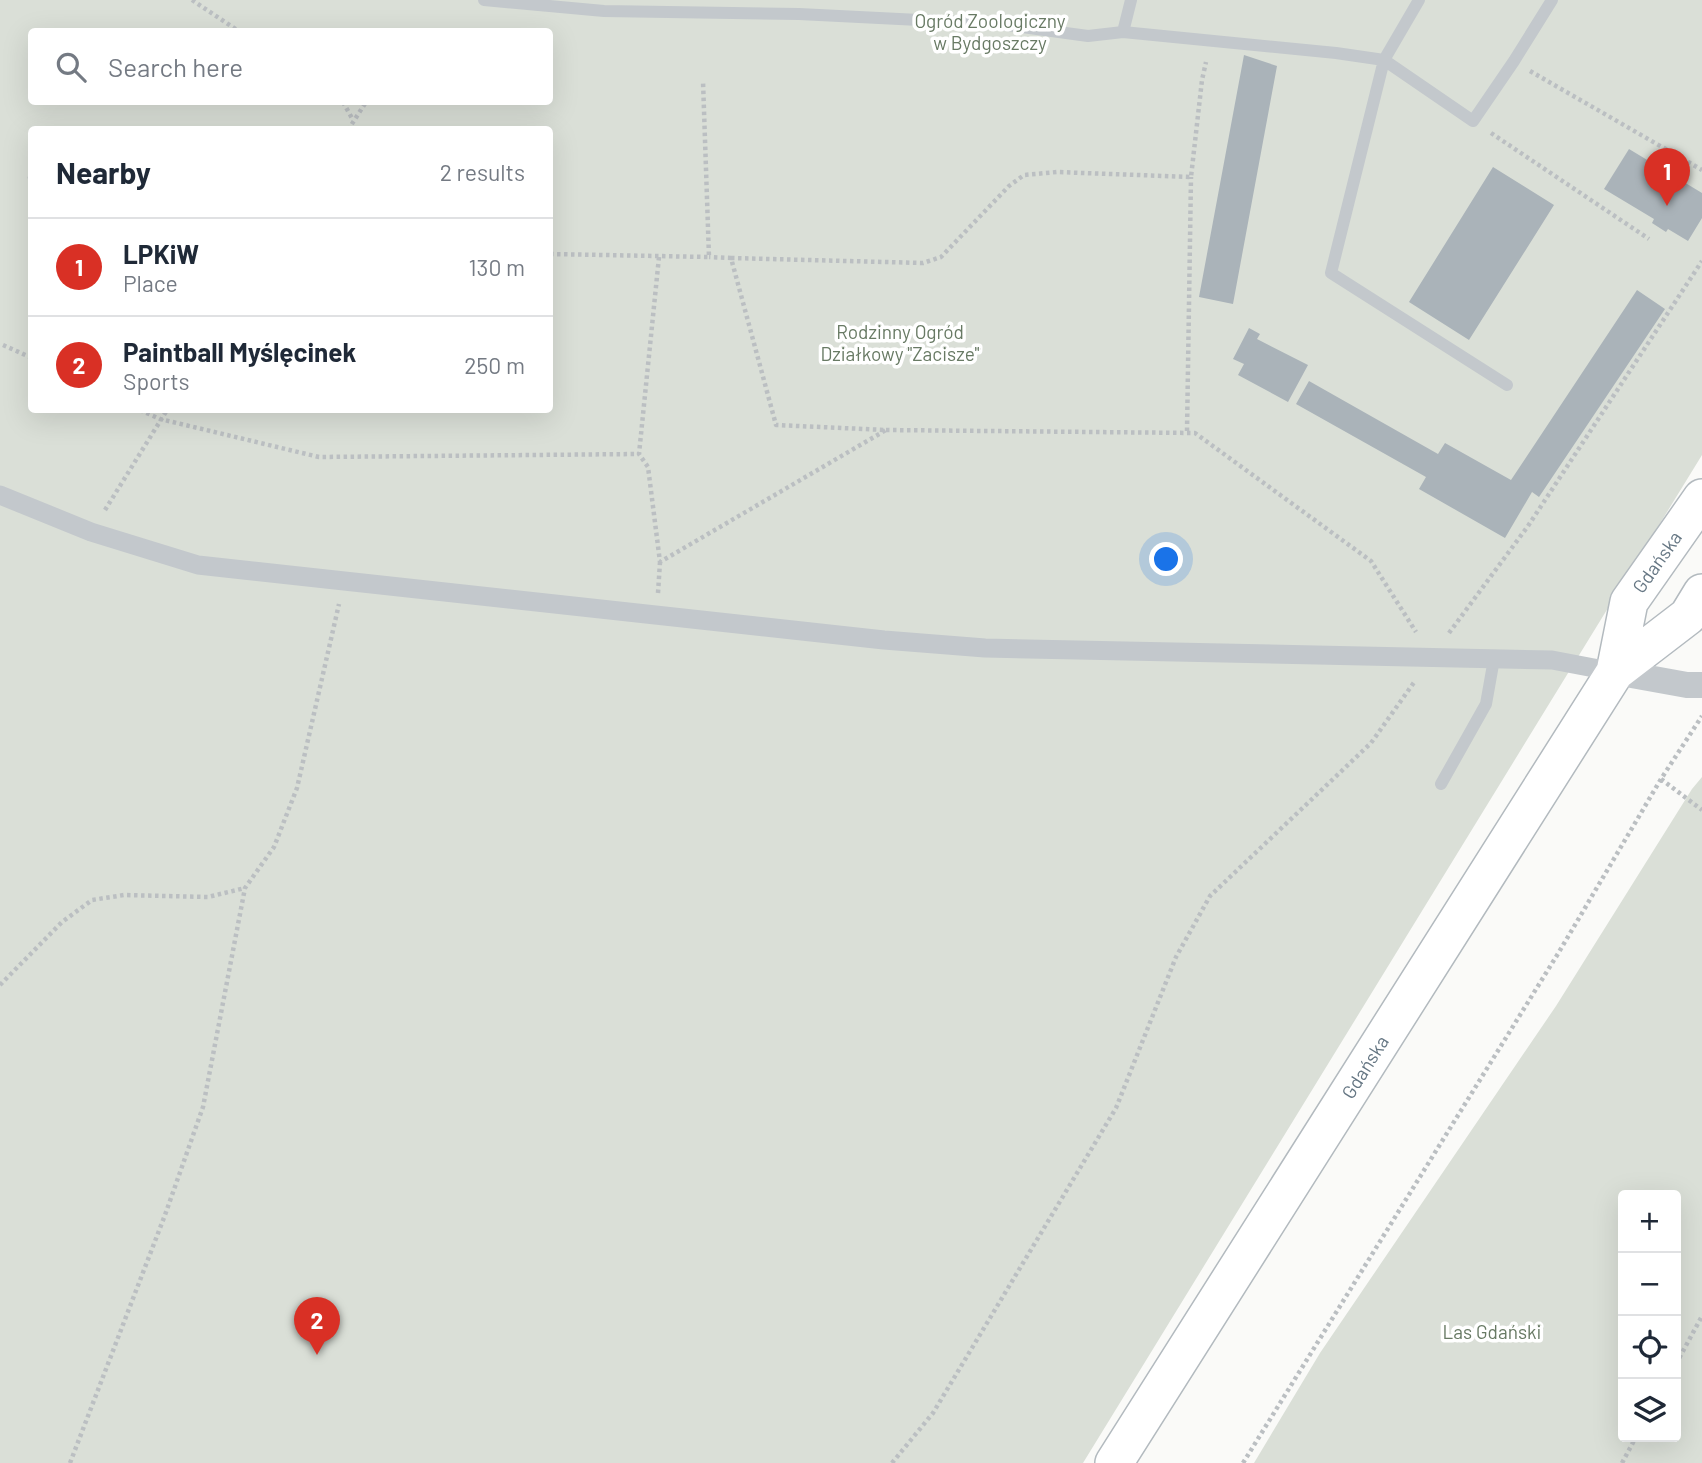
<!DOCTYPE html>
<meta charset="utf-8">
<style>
:root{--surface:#fff;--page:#f2f2f3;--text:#1f2937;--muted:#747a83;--line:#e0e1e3;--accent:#d93025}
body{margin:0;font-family:Barlow,sans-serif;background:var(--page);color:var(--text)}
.controls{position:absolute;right:21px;bottom:21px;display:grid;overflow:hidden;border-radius:7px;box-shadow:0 7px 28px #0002}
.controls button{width:63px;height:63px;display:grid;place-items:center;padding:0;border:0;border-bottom:2px solid var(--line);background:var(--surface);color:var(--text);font:35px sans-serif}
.you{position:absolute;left:1167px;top:560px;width:24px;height:24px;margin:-18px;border:5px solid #fff;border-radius:50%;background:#1a73e8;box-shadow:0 0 0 10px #1a73e833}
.badge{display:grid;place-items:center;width:46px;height:46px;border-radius:50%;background:var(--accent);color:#fff;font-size:23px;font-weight:700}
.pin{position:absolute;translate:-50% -58px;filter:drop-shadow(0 2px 4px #0008)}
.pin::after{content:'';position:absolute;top:37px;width:24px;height:21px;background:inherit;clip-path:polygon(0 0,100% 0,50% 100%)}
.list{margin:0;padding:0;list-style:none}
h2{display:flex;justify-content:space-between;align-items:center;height:91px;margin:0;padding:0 28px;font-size:30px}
h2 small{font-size:23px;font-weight:400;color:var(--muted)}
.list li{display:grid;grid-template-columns:46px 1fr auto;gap:21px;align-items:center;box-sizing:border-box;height:98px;padding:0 28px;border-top:2px solid var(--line)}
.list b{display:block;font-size:26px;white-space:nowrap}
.list p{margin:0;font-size:23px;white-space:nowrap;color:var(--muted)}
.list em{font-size:23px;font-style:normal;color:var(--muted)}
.icon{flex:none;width:38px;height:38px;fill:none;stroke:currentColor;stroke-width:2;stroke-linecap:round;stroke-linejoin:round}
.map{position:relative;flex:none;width:1702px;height:1463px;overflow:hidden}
.search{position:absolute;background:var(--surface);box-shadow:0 7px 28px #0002;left:28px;top:28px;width:525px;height:77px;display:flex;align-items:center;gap:18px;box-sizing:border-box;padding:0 24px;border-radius:7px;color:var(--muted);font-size:26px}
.panel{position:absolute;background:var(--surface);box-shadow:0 7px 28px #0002;left:28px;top:126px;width:525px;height:287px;border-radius:7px}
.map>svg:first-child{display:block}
.green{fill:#dadfd7;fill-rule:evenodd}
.building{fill:#aab3b9}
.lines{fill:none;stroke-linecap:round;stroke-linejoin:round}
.secondary-casing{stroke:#b3babf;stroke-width:40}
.path{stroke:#bbbfc2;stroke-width:4.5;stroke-dasharray:3.5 3.5;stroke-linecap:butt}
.service{stroke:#c3c8cc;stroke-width:12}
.pedestrian{stroke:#c3c8cc;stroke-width:19}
.minor{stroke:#c3c8cc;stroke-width:26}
.secondary{stroke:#fff;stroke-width:37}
.labels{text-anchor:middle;stroke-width:7;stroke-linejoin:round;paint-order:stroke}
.park-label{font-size:19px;fill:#687a64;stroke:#fff}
.street-label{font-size:19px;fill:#657683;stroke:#fff}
</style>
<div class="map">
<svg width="1702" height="1463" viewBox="0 0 1702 1463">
<rect width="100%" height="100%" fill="#fafaf8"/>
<path class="green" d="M0,0H1702V455L1083,1463H0ZM32,32H550V102H32ZM32,130H550V410H32Z
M1702,777V1463H1254L1320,1353L1556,1006L1692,789ZM1623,1195H1676V1437H1623Z"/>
<path class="building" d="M1244,55L1277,66L1233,304L1199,297Z
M1629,149L1702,193V218L1688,241L1668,229L1666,232L1652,223L1654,219L1604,189Z
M1493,167L1554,205L1469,340L1409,302Z
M1637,290L1665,309L1539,497L1532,492L1505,538L1419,489L1426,477L1296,404L1309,381L1438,454L1445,443L1511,480Z
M1249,328L1260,334L1257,339L1308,365L1288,402L1238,375L1244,364L1233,359Z"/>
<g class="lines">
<g class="secondary-casing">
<path id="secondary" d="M1615,672L1629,602L1702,498
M1114,1463L1615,672L1688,616L1702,593"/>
</g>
<path class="path" d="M192,0L240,32
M1530,71L1702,170
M343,102L353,120
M348,130L366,102
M1491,133L1649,239
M28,176L32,177
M550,254L709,257L703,81
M659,257L639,454L648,467L660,562L886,430L776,425L731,258L709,257
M731,258L923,263L941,257L1009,186L1024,175L1057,172L1191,177L1202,80L1206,62
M3,345L32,358
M140,410L160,419L319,457L639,454
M886,430L1195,433L1371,561L1416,632
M1187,431L1191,177
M105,510L167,410
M658,593L660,562
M1449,633L1528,526L1702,261
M1661,779L1702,810
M0,985L62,922L92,900L124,895L208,897L245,888
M1676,1364L1702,1316
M70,1463L165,1215L203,1107L245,888L274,847L297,788L339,604
M892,1463L933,1413L1116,1108L1176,957L1210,896L1371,743L1415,681
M1243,1463L1559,952L1661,779L1702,716
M1622,1463L1636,1437"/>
<path class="service" d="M484,0L604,11L799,14L999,24L1088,36L1123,32L1336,53L1384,60L1473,121L1514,61L1552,0
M1419,0L1384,60L1331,273L1507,385
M1123,32L1131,0
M1441,784L1486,704L1494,659"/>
<path class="pedestrian" d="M0,495L91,532L198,565L884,640L985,648L1552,660L1615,672"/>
<path class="minor" d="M1615,672L1687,685H1702"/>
<use href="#secondary" class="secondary"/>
</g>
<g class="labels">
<g class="park-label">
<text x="990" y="28">Ogród Zoologiczny<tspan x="990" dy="22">w Bydgoszczy</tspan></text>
<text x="900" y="339">Rodzinny Ogród<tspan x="900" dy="22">Działkowy "Zacisze"</tspan></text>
<text x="1492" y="1339">Las Gdański</text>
</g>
<g class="street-label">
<text transform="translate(1657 562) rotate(-55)" y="7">Gdańska</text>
<text transform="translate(1365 1067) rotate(-58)" y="7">Gdańska</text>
</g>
</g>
</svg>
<div class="controls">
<button>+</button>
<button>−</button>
<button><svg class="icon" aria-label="locate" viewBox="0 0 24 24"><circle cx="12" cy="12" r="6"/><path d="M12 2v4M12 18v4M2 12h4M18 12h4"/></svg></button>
<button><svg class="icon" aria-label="layers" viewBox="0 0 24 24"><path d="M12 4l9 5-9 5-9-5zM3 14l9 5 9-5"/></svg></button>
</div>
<div class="you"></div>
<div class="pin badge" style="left:1667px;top:206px">1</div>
<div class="pin badge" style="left:317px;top:1355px">2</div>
<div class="search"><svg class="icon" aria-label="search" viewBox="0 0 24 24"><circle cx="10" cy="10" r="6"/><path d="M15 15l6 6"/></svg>Search here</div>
<section class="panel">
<h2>Nearby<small>2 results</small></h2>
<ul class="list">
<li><span class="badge">1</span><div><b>LPKiW</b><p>Place</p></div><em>130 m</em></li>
<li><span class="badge">2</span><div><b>Paintball Myślęcinek</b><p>Sports</p></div><em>250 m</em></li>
</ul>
</section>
</div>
